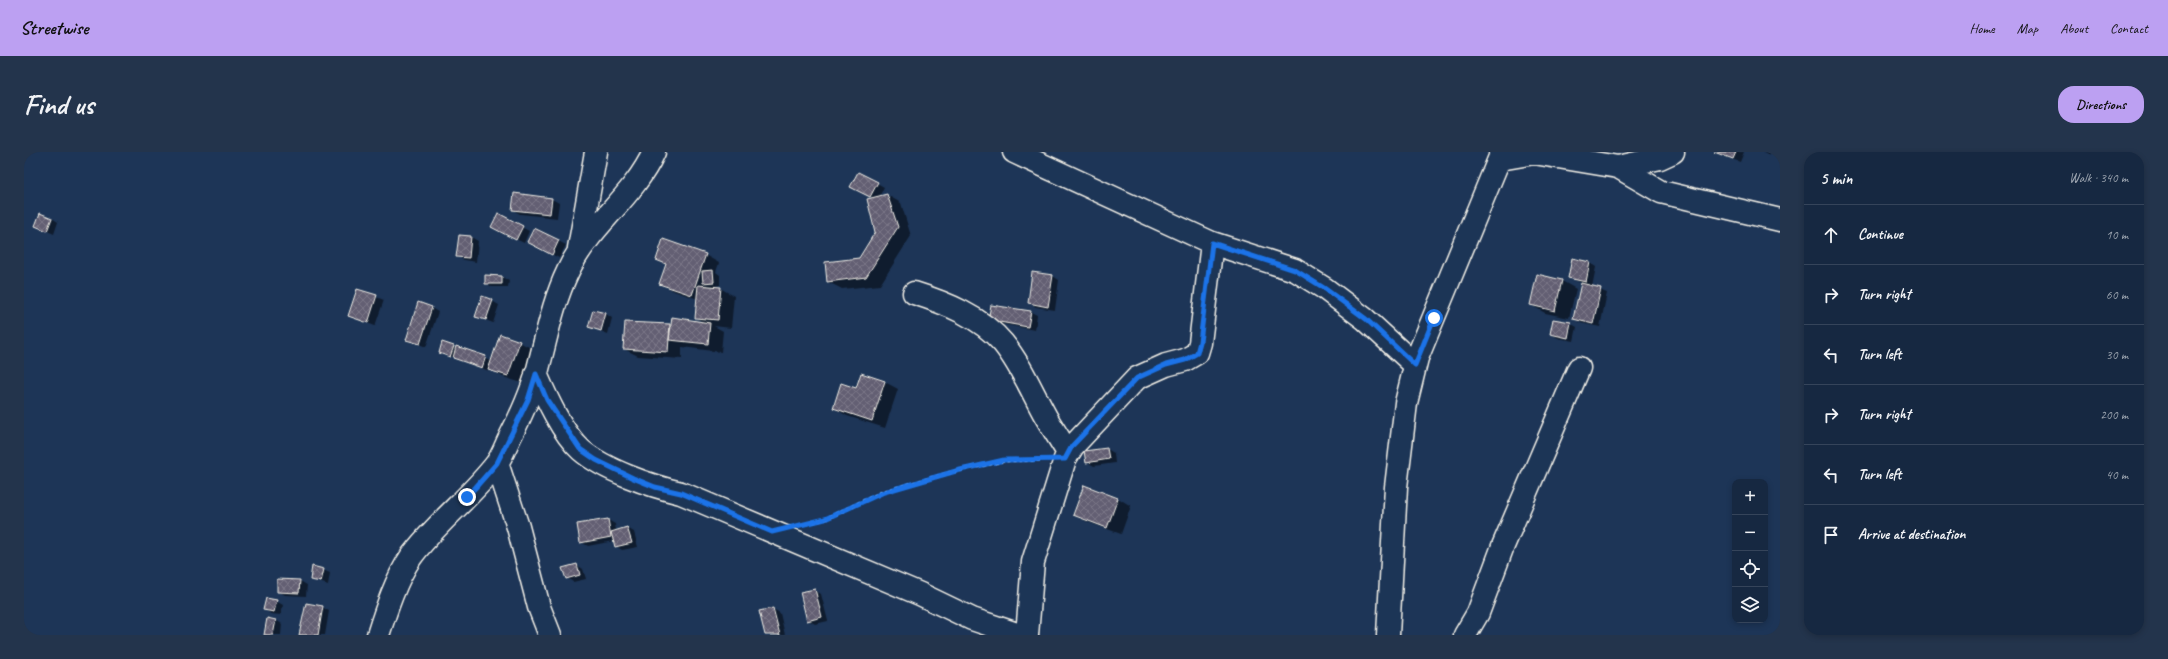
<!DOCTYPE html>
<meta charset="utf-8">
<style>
:root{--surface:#162841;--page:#23344c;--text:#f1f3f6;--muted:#9ea6b1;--line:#35445a;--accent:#bca0f2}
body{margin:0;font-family:Caveat,sans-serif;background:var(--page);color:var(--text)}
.controls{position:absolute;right:12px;bottom:12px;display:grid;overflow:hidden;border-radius:8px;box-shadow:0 2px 6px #0003}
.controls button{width:36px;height:36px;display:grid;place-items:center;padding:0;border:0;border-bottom:1px solid var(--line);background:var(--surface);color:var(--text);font:20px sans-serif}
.stop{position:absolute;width:12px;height:12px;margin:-9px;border:3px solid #1a73e8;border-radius:50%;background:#fff}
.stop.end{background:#1a73e8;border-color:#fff;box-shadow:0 1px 4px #0008}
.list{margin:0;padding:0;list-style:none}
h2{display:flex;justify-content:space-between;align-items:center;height:52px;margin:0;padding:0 16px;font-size:17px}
h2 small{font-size:13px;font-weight:400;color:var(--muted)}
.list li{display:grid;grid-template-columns:26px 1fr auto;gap:12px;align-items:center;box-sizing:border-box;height:60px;padding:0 16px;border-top:1px solid var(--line)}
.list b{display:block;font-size:15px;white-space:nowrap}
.list em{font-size:13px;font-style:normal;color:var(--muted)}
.icon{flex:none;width:22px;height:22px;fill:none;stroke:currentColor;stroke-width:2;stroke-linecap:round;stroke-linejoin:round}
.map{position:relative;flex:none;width:1756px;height:483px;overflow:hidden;border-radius:16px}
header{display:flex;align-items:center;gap:24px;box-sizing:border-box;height:56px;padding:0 20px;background:var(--accent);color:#111}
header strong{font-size:19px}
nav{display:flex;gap:22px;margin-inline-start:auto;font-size:14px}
.intro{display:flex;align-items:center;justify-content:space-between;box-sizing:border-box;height:96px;padding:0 24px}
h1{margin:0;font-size:28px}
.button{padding:10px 18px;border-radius:16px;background:var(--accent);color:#111;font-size:14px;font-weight:700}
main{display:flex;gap:24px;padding:0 24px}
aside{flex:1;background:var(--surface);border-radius:16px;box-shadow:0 2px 6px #0003}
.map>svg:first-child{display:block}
.shadow{fill:#0007}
.building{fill:url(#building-cross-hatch);stroke:#f4f1e8}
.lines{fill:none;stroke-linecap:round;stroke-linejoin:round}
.minor-casing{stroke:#f4f1e8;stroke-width:25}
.path{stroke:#f4f1e8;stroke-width:2.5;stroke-dasharray:3 3;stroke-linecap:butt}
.minor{stroke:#1d3557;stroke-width:22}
.route{stroke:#1a73e8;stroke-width:5}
</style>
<header>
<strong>Streetwise</strong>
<nav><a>Home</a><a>Map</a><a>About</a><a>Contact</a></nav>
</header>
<div class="intro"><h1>Find us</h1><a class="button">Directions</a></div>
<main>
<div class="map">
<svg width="1756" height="483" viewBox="0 0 1756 483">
<defs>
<pattern id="building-cross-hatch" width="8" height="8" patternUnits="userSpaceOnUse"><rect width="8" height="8" fill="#635e73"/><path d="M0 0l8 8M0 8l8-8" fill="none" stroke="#7a7687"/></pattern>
</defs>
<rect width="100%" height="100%" fill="#1d3557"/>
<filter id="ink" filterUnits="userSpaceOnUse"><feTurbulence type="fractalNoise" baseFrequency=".025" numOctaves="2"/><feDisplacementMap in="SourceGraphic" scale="8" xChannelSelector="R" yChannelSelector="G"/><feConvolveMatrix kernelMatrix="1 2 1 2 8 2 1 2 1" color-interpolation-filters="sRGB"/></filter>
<g filter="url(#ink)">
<path class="shadow" d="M1689,0H1720L1716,10Z
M1739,0H1746V3Z
M835,21L860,35L855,45L863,43L877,51L887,84L856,133L818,137L804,130L835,107L852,80L850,46L834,38Z
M528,47L535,51L533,66L496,62L489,58Z
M474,63L505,79L500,91L475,79Z
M28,66L34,70L30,82L12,74Z
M511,77L542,93L535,106L511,94Z
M436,84L447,85L454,89L452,110L440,108L433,104Z
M681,103L695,111L692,120L696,123V133L687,135L696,136L710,144L707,176L690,174L699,179L697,200L658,195V207L614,204L600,197L646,173L648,175L681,171L672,166L674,147L650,139L636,131L643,113L633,108Z
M1566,111L1572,115L1568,135L1583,141L1576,175L1557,171L1550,167L1558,131L1545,126Z
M1513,123L1538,129L1552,137L1545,166L1521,161L1507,153Z
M1029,124L1035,128L1031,158L1012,155L1005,151Z
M478,125L485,129L484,135H468L462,131Z
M334,138L360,148L351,174L325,164Z
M468,149L475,153L469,171L452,164Z
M407,156L414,160L402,195L383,187Z
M1007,160L1013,163L1011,178L972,171L965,168Z
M582,162L588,166L584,182L566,175Z
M1546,171L1553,175L1550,189L1534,186L1527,182Z
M495,190L509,197L498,231L479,225L466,217L465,219L416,200L429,195L468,209Z
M861,230L874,237L861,276L823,264L810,256L833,237Z
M1083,297L1090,301L1091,311L1070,314L1063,310Z
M1094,346L1107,354L1097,382L1064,370L1050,363Z
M584,368L591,372L592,379L603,376L610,380L614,395L598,398L592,394L590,389L564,394L557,390L554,373Z
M553,413L559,417L562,427L549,430L543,426Z
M299,418L306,421L304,433L287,427Z
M276,429L283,433L282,444L261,443L254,439Z
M791,438L797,442L804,469L791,472L784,468Z
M252,449L259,453L257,463L247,462L241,458Z
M298,455L305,459L301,483H276Z
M749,457L756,461L761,483H742Z
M252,468L258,472L257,483H242Z"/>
<path class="building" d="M1690,0H1712L1709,7Z
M834,20L854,30L846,45L826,35Z
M490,41L528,46L526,62L488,58Z
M863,42L874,75L842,125L803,130L801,110L835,106L851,80L843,47Z
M16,61L28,66L23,79L11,74Z
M474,61L499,74L492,88L467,75Z
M510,76L535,88L528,103L503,90Z
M435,83L447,84L445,106L432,105Z
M639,87L682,102L668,143L635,132L642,112L632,108Z
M1548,106L1566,110L1562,130L1544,126Z
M689,118L690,130L679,131L678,119Z
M1008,120L1029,123L1024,155L1004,151Z
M1513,122L1538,128L1531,159L1506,153Z
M461,123L478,124V132H461Z
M1557,131L1577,136L1569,172L1549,167Z
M674,133L697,135L694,168L671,166Z
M333,137L353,143L344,171L324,164Z
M458,144L469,148L462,168L451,165Z
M394,150L408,155L396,192L382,188Z
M967,153L1007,159L1004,175L964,168Z
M569,158L582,161L577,179L564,175Z
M648,165L686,171L684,192L645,188Z
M1529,167L1547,170L1544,186L1526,182Z
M601,170L646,172L644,200L599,197Z
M476,182L496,189L484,224L464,218Z
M418,190L430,194L426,205L415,201Z
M432,194L462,204L458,216L429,206Z
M837,221L861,229L848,269L809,256L817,231L832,236Z
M1083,296L1085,307L1062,311L1060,299Z
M1060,333L1094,346L1083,376L1049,363Z
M584,367L587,385L556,391L553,372Z
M603,375L608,391L591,395L587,380Z
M553,412L556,423L542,427L538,416Z
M288,414L300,417L297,430L286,428Z
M253,427L276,428L275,441L253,440Z
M791,437L798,465L783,469L776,440Z
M242,446L253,448L250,460L239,458Z
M282,451L299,454L294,483H275Z
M749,456L756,483H741L735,459Z
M243,466L252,468L249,483H240Z"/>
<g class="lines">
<g class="minor-casing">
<path id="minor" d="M990,0L1188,91L1271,118L1300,136L1341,167L1391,213
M1476,7L1510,1L1594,15L1636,6L1649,0
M1594,15L1637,40L1756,68
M555,96L572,0
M890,141C922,151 957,165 979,191C997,213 1008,240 1022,265C1029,277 1037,289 1044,301
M512,222C522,245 538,281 557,298C580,318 627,334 657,341L896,442L948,467L996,483
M473,311L494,375L515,455L526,483
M354,483C362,458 372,427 387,405C412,371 447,345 473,311C478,304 482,293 486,285C499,260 510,235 516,209C524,178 530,148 544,119C565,74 609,46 630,0
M1003,483L1009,410L1041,307L1049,294L1113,226L1142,213L1161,208L1173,201L1176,191L1188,91
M1364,483L1372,335L1382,251L1393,206L1478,0
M1441,483L1454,461L1479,394L1555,216"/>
</g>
<path class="path" d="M789,370L801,367L860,339L932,319L981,309L1016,308"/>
<use href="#minor" class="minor"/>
</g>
</g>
<g class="lines" filter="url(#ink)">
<path class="route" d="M443,345L473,311L504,248L512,222L523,248L556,297L572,308L609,326L631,335L657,341L748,380L801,367L860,340L932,319L980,308L1041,307L1048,294L1113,226L1142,213L1161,208L1173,201L1176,190L1188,91L1271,118L1300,136L1342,167L1391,213L1410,166"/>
</g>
</svg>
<div class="controls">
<button>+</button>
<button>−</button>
<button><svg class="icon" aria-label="locate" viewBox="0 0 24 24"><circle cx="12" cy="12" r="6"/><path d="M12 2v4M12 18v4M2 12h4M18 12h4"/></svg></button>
<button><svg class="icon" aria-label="layers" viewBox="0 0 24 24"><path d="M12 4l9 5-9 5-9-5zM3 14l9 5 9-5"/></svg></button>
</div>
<div class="stop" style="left:1410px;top:166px"></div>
<div class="stop end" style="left:443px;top:345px"></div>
</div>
<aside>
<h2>5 min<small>Walk · 340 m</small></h2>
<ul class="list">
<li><svg class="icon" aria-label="ahead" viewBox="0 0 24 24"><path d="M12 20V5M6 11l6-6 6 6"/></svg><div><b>Continue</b></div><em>10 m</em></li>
<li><svg class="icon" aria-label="right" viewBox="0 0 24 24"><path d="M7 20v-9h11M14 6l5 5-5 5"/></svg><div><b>Turn right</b></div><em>60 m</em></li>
<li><svg class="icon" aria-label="left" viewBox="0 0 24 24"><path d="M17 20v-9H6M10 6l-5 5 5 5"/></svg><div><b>Turn left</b></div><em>30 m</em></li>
<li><svg class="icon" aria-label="right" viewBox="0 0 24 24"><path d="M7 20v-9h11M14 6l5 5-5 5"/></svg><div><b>Turn right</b></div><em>200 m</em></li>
<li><svg class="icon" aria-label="left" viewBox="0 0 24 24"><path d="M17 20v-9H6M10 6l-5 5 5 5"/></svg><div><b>Turn left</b></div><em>40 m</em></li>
<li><svg class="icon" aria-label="arrive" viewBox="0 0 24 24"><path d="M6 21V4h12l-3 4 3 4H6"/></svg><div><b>Arrive at destination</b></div></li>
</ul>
</aside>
</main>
